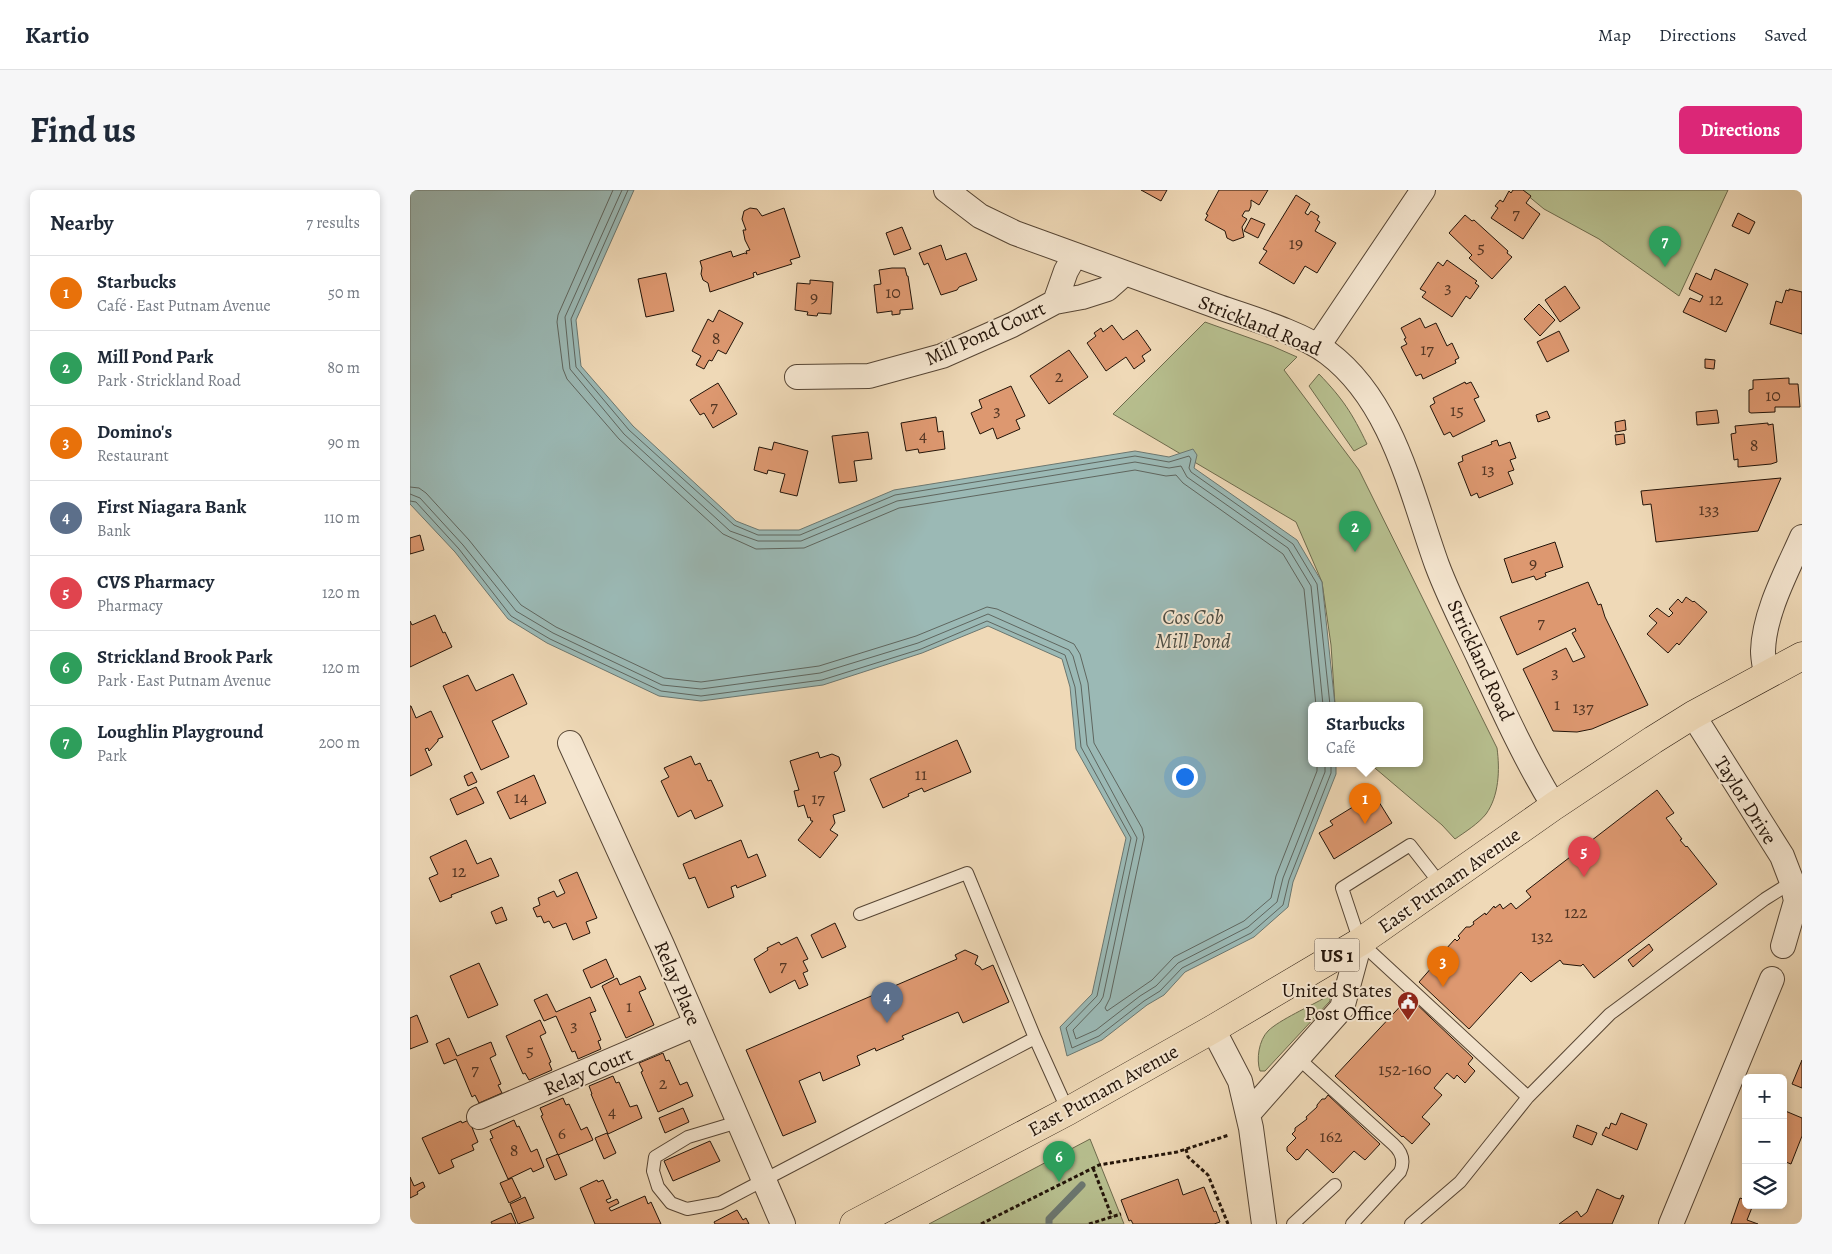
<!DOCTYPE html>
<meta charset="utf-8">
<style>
:root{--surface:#fff;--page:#f6f6f7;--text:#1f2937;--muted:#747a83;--line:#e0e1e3;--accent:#db2777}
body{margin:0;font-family:Alegreya,serif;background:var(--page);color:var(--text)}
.controls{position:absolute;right:15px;bottom:15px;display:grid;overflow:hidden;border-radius:8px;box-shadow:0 2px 8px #0003}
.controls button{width:45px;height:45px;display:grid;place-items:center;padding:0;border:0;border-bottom:1px solid var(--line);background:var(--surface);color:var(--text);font:25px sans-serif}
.you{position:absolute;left:774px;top:586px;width:18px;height:18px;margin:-12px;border:4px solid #fff;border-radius:50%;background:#1a73e8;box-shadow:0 0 0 8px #1a73e833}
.badge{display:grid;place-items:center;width:32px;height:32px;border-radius:50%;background:var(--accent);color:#fff;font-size:16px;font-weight:700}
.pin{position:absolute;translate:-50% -41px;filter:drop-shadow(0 1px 2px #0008)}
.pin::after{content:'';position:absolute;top:26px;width:18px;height:15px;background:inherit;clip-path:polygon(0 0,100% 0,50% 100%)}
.popup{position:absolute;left:898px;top:512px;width:115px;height:65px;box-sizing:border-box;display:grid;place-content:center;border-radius:8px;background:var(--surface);filter:drop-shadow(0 1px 4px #0005);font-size:16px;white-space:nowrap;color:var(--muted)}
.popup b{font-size:19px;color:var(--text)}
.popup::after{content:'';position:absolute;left:50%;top:100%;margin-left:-10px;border:10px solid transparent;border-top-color:var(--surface)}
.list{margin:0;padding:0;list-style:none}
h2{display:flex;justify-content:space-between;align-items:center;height:65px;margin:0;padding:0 20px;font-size:21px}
h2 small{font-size:16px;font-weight:400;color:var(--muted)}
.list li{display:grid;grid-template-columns:32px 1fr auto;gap:15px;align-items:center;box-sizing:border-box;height:75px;padding:0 20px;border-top:1px solid var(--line)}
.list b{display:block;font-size:19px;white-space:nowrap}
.list p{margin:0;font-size:16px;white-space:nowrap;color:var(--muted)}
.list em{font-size:16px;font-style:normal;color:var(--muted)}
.icon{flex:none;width:28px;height:28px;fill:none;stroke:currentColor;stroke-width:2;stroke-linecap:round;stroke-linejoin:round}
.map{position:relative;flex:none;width:1392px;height:1034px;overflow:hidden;border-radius:8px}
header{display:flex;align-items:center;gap:30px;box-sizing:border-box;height:70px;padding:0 25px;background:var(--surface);border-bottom:1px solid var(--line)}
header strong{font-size:24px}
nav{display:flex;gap:28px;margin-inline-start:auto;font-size:18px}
.intro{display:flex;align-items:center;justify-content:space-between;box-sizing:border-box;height:120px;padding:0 30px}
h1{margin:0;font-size:35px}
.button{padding:12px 22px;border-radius:8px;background:var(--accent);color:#fff;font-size:18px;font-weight:700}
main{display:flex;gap:30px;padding:0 30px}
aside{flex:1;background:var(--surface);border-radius:8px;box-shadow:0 2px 8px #0003}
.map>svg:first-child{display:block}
.green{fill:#b7bf8f;stroke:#6d6a4c}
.water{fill:#9bb9b5;stroke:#6b7770}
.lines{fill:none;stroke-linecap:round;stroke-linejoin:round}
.shore{stroke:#5f665f;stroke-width:1}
.stream{stroke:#6b7770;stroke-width:7}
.building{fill:#dd9870;stroke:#231409}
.lane-casing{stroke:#564534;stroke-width:14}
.street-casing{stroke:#564534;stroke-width:26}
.primary-casing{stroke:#231409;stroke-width:29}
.path{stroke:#231409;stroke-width:3;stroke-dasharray:4 2.5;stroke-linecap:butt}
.lane{stroke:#f5e6d0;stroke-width:12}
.street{stroke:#f5e6d0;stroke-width:24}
.primary{stroke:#efd9b7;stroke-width:28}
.labels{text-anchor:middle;stroke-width:4;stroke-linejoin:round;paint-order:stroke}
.number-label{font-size:18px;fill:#523523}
.shield{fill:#f5e6d0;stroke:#625345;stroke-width:1}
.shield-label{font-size:19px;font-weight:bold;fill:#231409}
.street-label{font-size:20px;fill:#231409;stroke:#f5e6d0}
.poi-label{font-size:20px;fill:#231409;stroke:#f5e6d0;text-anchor:end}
.water-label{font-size:21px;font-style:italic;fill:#4d4e45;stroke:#f5e6d0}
</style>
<header>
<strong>Kartio</strong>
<nav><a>Map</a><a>Directions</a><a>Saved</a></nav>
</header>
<div class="intro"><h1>Find us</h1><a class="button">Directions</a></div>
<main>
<aside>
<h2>Nearby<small>7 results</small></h2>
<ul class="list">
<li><span class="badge" style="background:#e8710a">1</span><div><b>Starbucks</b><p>Café · East Putnam Avenue</p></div><em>50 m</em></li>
<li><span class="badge" style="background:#2e9e5b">2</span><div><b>Mill Pond Park</b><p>Park · Strickland Road</p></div><em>80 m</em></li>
<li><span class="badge" style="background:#e8710a">3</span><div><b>Domino's</b><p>Restaurant</p></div><em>90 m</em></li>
<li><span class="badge" style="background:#5c6f8a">4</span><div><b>First Niagara Bank</b><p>Bank</p></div><em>110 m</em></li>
<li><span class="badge" style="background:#e0444e">5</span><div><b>CVS Pharmacy</b><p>Pharmacy</p></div><em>120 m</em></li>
<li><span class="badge" style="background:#2e9e5b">6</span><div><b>Strickland Brook Park</b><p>Park · East Putnam Avenue</p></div><em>120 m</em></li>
<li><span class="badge" style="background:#2e9e5b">7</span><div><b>Loughlin Playground</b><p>Park</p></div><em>200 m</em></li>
</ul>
</aside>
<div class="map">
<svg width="1392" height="1034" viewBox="0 0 1392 1034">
<rect width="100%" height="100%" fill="#efd9b7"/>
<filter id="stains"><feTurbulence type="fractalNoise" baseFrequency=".004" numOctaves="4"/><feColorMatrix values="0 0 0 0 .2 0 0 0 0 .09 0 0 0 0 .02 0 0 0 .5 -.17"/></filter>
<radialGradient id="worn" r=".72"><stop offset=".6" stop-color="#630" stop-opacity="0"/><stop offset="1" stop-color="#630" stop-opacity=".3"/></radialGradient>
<path class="green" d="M1111,0H1318L1269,106L1189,49L1134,19Z
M795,132L862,156L887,167L874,180L949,280L1087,558C1090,580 1089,606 1076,624C1068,634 1055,642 1045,649L1032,635L959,573H1009V515H925L921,455L912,392L886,332L703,224Z
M909,184C933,209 942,223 957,254L944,261L899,196Z
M916,807H920V811L855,881H850C846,869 849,850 858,841C869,830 901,816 916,807Z
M680,949L714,1034H519Z"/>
<path class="water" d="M0,0H224L166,130L171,176L223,236L326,331L349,340H389L484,300L725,261L759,267L783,259L787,265L784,278L887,350L912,392L925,515H901V573H926V584L883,692L878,717L844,747L775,782L754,805L737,815L692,850L657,866L650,837L682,804L716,648L666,559L660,497L652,469L578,436L512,463L413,495L291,511L249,506L137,453L98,429L45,362L0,314Z"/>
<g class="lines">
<path class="shore" d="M203,0L148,125L147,132L153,179L157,189L209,249L313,344L346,359L394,358L489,318L725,280L756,286L766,285L773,293L873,364L894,399L906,515
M212,0L155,127L160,179L214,244L320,341L348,351H391L487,311L725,272L759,278L771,276L777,287L878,358L901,396L913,515
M218,0L161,129L166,177L219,240L324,335L348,345H390L485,305L725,266L759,272L779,266L781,269L779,278L781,282L883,354L907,394L920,515
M0,297L9,298L16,303L59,350L111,415L146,437L254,488L291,492L409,476L506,446L577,417L587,419L664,454L670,464L678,493L684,553L732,638L734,647L700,808L695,818L697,821L742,790L764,767L834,731L861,708L866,686L907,581V573
M0,304L10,308L53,355L106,421L143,443L252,495L291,499L410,483L508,453L578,424L659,460L663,466L671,495L677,555L727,648L693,807L690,812L663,840L666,849L686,840L730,806L746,796L768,773L838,737L867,712L873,688L915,582V573
M0,311L6,312L49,359L101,426L140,449L251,501L291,506L412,490L511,459L577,431L655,465L665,497L671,557L721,648L687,806L656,838L662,858L689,846L734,811L750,801L772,778L841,743L873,715L879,690L921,583V573"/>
<path class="stream" d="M639,1034V1029L672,995"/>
</g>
<path class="building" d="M731,0H757L751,11Z
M809,0H858L849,15L841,10V16L839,21H835L832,26L837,29L832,37L834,47L823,51L817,48L815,41L795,30L798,25L796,24Z
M1103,0H1113L1121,6L1116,13L1130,24L1113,49L1081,28L1088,18L1085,16L1090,10L1093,12L1099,1L1101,3Z
M886,5L900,14L895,23L898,25L901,21L909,26L907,30L910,32L905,41L926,53L907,83L895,76L884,94L849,73L857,61L853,59Z
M340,18L347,19L352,26L374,18L390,67L380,70L382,74L347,85L346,82L343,83L344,87L300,102L298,93L293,90L291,84L292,78L290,71L321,61L323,67L335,63L337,64L336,61L340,60L335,50L333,40H336L332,29L334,21Z
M1328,23L1345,32L1339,44L1322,36Z
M1055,25L1062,31L1064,30L1098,61L1097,63L1102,67L1082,89L1059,68L1062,65L1039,43Z
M841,28L855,34L848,48L834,41Z
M492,37L501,59L484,65L476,43Z
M531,55L536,70L556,63L567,90L549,97L547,100L531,105L518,73L514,75L509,63Z
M1037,70L1067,91L1065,93L1069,96L1060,109L1056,106L1042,127L1012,107L1016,102L1010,99L1028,72L1033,76Z
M482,78H495L497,86H498L503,119L490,120V124L482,125V121L467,123L464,95L471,94L469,80Z
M1305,79L1338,94L1316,142L1273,122L1280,108L1290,112L1293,106L1279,99L1286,83L1301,90Z
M256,83L264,121L236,127L228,89Z
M400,90L423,92L421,124L408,123L407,126L397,125L398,122L385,120L387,93L400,94Z
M1155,96L1170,118L1150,132L1135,110Z
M1379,99L1392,102V144L1360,134L1366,111L1372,113L1376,100L1379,101Z
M1129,114L1145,130L1130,146L1114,129Z
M309,120L333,133L316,164L308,160L302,171L299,170L294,179L286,175L291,166L282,161L298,129L303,132Z
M1010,128L1015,138L1026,133L1037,156L1042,153L1049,168L1045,170L1046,173L1013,189L1011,184L1006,186L991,157L997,154L994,149L996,148L991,138Z
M702,135L713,150L727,140L741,160L732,166L735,171L724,179L716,167L696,181L677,153L686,146L684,143L691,138L693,142Z
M1149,141L1159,161L1137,172L1127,152Z
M659,160L678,187L639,214L620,186Z
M1295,169L1305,170L1304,179L1295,178Z
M1379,188V194H1388L1390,217H1365V222L1341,223L1339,222V200L1343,199V190Z
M1055,192L1056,194L1061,192L1069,207L1064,209L1075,231L1043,247L1040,242L1034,245L1020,216L1025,213L1023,208Z
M308,193L327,224L303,238L294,223L290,225L280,210Z
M601,196L615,226L606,230L610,239L587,249L583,238L570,244L561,223L572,218L569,210Z
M1307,220L1309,233L1287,235L1286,222Z
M1137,221L1140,228L1128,232L1126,225Z
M526,227L528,242L533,241L535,259L509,263L508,259L496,261L491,233Z
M1215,230L1216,240L1206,242L1205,232Z
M1358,233V235L1363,234L1367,272L1361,274L1328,277V269L1324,270L1321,244L1326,243L1325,236Z
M458,242L462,269L444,271L447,291L429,293L422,246Z
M1214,244L1215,253L1206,255L1205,245Z
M1087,250L1089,256L1100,252L1106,268L1100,270L1104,280L1098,282L1103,294L1069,308L1067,303L1061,306L1048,273L1053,271L1052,266L1082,254L1081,252Z
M364,252L398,261L387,306L370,302L375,284L358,280L357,284L344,280L349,257L362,260Z
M1371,288L1348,341L1246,352L1241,314L1233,315L1231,301Z
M10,345L14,360L0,364V348Z
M1145,352L1153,377L1135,383L1136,386L1126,390L1124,386L1102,393L1094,369Z
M1178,392L1188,415L1191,414L1195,427L1238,515L1182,539L1167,542L1143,541L1113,479L1156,458L1163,472L1175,467L1162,443L1166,441L1165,438L1107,465L1090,427Z
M1276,407L1283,412L1284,411L1297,422L1269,455L1267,453L1258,463L1237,444L1247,433L1239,426L1247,418L1259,427L1263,423L1259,419L1268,409L1272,413Z
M25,425L33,443L35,442L42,457L0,477V431L2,435Z
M103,484L117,514L82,531L99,567L71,580L33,496L58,485L66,501Z
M0,516H1L6,528L21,521L33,547L28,549V551L19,561L18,558L15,559L22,575L0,586Z
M547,550L561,582L514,602L512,598L498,604L499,606L473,618L460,589Z
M408,562L410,568L422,564L429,567L431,575L427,581L424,582L435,621L423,625L425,633L420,640L428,645L410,668L388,650L403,631H401L400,627L398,628L394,615L388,617L384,601L389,600L380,571Z
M281,566L285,575L290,573L298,591L301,590L313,616L285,629L281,620L268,627L251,591L259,587L254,578Z
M62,582L67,592L58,596L54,586Z
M124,585L136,613L100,629L87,602Z
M66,597L74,613L47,625L40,609Z
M1247,600L1264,623L1256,628L1272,649L1270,650L1276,657L1277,656L1307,694L1184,788L1173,774L1171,776L1153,774L1150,770L1121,792L1111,782L1059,839L1009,792L1023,776L1022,774L1032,764L1033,766L1036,762L1035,760L1045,749L1047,751L1050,748L1048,746L1056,737H1060L1064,734L1063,732L1075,723L1076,725L1084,716L1085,718L1090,714L1093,719L1101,713L1106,719L1121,707L1116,701Z
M964,604L982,633L924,669L909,643L923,635L920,631Z
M56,650L67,674L81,668L89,686L41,705L42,707L30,712L19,688L28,684L20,667Z
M331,650L338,668L347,664L356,686L327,698L326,695L321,697L324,707L298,718L285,687L279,689L273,674Z
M167,682L187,728L176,732L180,743L163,750L156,733L143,738L139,731L134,733L131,726L127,727L123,718L130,715L128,708L144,701L147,707L155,703L149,690Z
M92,717L97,730L86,734L81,722Z
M425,733L436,757L412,768L401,745Z
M387,747L398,769L393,771L398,781L393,783L398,795L389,799L385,790L360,803L344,769L358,760L357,758L369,752L371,755Z
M1239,754L1243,760L1223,777L1218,770Z
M555,760L568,766L565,774L570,777L572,780L583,775L599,812L553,833L548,822L511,838L492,846L494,849L466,861L465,858L447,866L450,875L413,891L410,882L389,891L406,932L373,946L336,860L547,769L545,765Z
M196,769L204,787L181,798L173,780Z
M69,773L88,815L58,828L40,786Z
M230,786L236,799L229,802L244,835L216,848L192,796L207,788L210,795Z
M137,804L146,822L180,807L186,821L180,823L191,850L188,851L191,859L168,869L165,861L162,862L146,826L134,831L124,810Z
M999,807L1063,868L1058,874L1065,881L1055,893L1047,885L1044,889L1037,883L1024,898L1032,905L1012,927L1020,934L1002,954L993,946L992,947L925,886Z
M7,825L18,852L0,859V828Z
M130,830L136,843L130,846L141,872L139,873L142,880L119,890L115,883L113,884L96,846Z
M39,848L47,866L81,852L86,865L80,868L91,894L88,895L92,903L69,913L65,905L62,907L46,869L34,874L26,854Z
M253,863L256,871L259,870L270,895L277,892L283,906L248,922L231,882L233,881L229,873Z
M1392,870V898L1382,894Z
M203,886L206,893L209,892L220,917L227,915L232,928L198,944L181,904H182L179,896Z
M918,905L970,954L955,970L944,961L923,983L897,959L889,969L886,970L877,961V957L886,948L882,944L885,941V938L897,929L896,927L907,917V915L912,909H915Z
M153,908L156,915L159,914L171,940L177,937L183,950L148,965L131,926L133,925L130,918Z
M273,918L279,932L255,943L249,928Z
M1373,920L1392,928V946L1381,974L1373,971Z
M1211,923L1237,934L1227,960L1192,945L1196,937L1199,939L1201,933L1206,935Z
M59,930L68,952L62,955L64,960L41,970L44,977L29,984L12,948L51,931L52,933Z
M104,930L107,937L109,936L121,962L127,959L134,977L123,982L121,978L98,989L80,949L83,948L80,941Z
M1167,935L1187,943L1182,955L1163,947Z
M197,943L206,963L194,969L185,948Z
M300,951L310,971L263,991L254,971Z
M148,964L157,985L145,990L136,969Z
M0,987L4,996L13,992L15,997L7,1002L8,1004L0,1008Z
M102,988L111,1007L99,1013L90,993Z
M768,989L773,1005L794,997L804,1022L806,1021L810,1032L804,1034H723L721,1030L719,1031L711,1010Z
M187,990L188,992L193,990L201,1008L196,1010L198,1013L207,1009L209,1013L199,1018L201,1021L235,1006L238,1014L241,1012L251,1034H185L170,998Z
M1187,999L1206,1008L1210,1009L1212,1005L1214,1006L1202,1034H1149L1167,1021L1171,1027L1177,1022Z
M115,1007L124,1028L108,1034L100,1014Z
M1330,1008L1336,1010V1015H1343L1337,1030L1348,1034H1321Z
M327,1020L333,1030L336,1028L339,1034H305L304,1032Z
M101,1023L106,1034H82L81,1032Z"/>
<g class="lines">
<g class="lane-casing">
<path id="lane" d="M1032,696L1000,655L932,698L950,752L1118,907
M625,848L658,921
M888,868L983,954C992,962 995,971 990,982L942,1034
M328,932L278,947L245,967L243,981L248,997L261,1013L277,1019L310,1013L625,848L557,683L450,724
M883,1034L925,995
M1001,1034L1050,992L1118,907L1200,824L1355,709L1382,692"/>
</g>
<g class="street-casing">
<path id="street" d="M536,0L570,26L605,43C673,67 741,92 809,117C840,128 892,143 918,163C983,212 1001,303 1027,375C1039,407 1055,438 1069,468C1092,518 1115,569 1144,616
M645,112L656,81L665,65
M908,156L1013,0
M387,187L459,186L532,166L602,135L645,112L672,107L697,99L715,83
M1356,485C1355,477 1353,469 1353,461C1354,423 1377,381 1392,347
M1283,525L1372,666L1382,692L1386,711L1373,756
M160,553L252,755L373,1034
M803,839L830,891L841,938L854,1034
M838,924L932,818L950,752
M69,927L286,834
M1261,1034L1362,789"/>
</g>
<g class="primary-casing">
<path id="primary" d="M444,1034L658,921L803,839L950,752L1144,616L1243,550L1283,525L1392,466"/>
</g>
<path class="path" d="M776,959L778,967L798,985L818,1034
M683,978L702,1027
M571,1034L689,975L767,962L819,945
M679,1034L711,1024"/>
<use href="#lane" class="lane"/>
<use href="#street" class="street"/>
<use href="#primary" class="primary"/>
</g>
<defs>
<g id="civic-pin" transform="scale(1.125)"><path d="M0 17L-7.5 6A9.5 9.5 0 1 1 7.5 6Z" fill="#8f2418" stroke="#f5e6d0"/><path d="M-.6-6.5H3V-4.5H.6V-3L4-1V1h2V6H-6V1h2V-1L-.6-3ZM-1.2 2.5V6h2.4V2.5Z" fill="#fff"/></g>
</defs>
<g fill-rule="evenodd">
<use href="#civic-pin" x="998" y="812"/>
</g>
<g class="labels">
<g class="number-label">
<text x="1106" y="29">7</text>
<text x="886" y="59">19</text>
<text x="1071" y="63">5</text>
<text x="1038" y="103">3</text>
<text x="483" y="108">10</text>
<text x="404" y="113">9</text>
<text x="1306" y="115">12</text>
<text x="306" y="154">8</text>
<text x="1017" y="165">17</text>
<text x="649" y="192">2</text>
<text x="1363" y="211">10</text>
<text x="304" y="222">7</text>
<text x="587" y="226">3</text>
<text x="1047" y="226">15</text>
<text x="513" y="251">4</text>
<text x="1344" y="261">8</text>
<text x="1078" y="285">13</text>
<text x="1299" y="325">133</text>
<text x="1123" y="379">9</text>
<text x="1131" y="438">7</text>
<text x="1145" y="488">3</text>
<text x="1147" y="520">1</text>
<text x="1173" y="523">137</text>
<text x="511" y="590">11</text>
<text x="111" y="613">14</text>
<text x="408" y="614">17</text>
<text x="49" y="687">12</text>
<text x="1166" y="728">122</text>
<text x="1132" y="752">132</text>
<text x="373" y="781">7</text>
<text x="219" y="822">1</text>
<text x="164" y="841">3</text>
<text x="120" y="866">5</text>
<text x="65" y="885">7</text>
<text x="995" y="885">152-160</text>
<text x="253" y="899">2</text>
<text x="202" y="927">4</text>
<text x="152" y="949">6</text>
<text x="921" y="952">162</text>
<text x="104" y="966">8</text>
</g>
<rect class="shield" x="904.5" y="748.5" width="45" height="33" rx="4"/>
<g class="shield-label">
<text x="927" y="772">US 1</text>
</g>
<g class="street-label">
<text transform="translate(850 135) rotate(22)" y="7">Strickland Road</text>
<text transform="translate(575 143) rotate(-24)" y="7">Mill Pond Court</text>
<text transform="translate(1071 470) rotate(65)" y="7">Strickland Road</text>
<text transform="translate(1336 610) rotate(58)" y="7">Taylor Drive</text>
<text transform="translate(1039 690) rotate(-35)" y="7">East Putnam Avenue</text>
<text transform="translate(268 793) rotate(67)" y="7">Relay Place</text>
<text transform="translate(178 881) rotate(-23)" y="7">Relay Court</text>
<text transform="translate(693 900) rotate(-29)" y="7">East Putnam Avenue</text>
</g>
<g class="poi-label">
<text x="982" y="807">United States<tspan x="982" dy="23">Post Office</tspan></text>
</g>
<g class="water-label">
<text x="783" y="434">Cos Cob<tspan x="783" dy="24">Mill Pond</tspan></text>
</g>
</g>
<rect width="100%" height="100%" filter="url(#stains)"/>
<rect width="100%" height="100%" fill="url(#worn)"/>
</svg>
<div class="controls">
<button>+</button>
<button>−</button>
<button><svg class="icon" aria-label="layers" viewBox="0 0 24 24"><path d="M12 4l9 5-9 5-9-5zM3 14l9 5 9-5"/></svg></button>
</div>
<div class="you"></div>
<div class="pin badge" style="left:955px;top:634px;background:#e8710a">1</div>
<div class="popup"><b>Starbucks</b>Café</div>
<div class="pin badge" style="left:945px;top:362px;background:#2e9e5b">2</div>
<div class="pin badge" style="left:1033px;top:797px;background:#e8710a">3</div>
<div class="pin badge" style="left:477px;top:833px;background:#5c6f8a">4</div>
<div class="pin badge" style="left:1174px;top:687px;background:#e0444e">5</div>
<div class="pin badge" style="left:649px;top:992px;background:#2e9e5b">6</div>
<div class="pin badge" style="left:1255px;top:77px;background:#2e9e5b">7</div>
</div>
</main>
